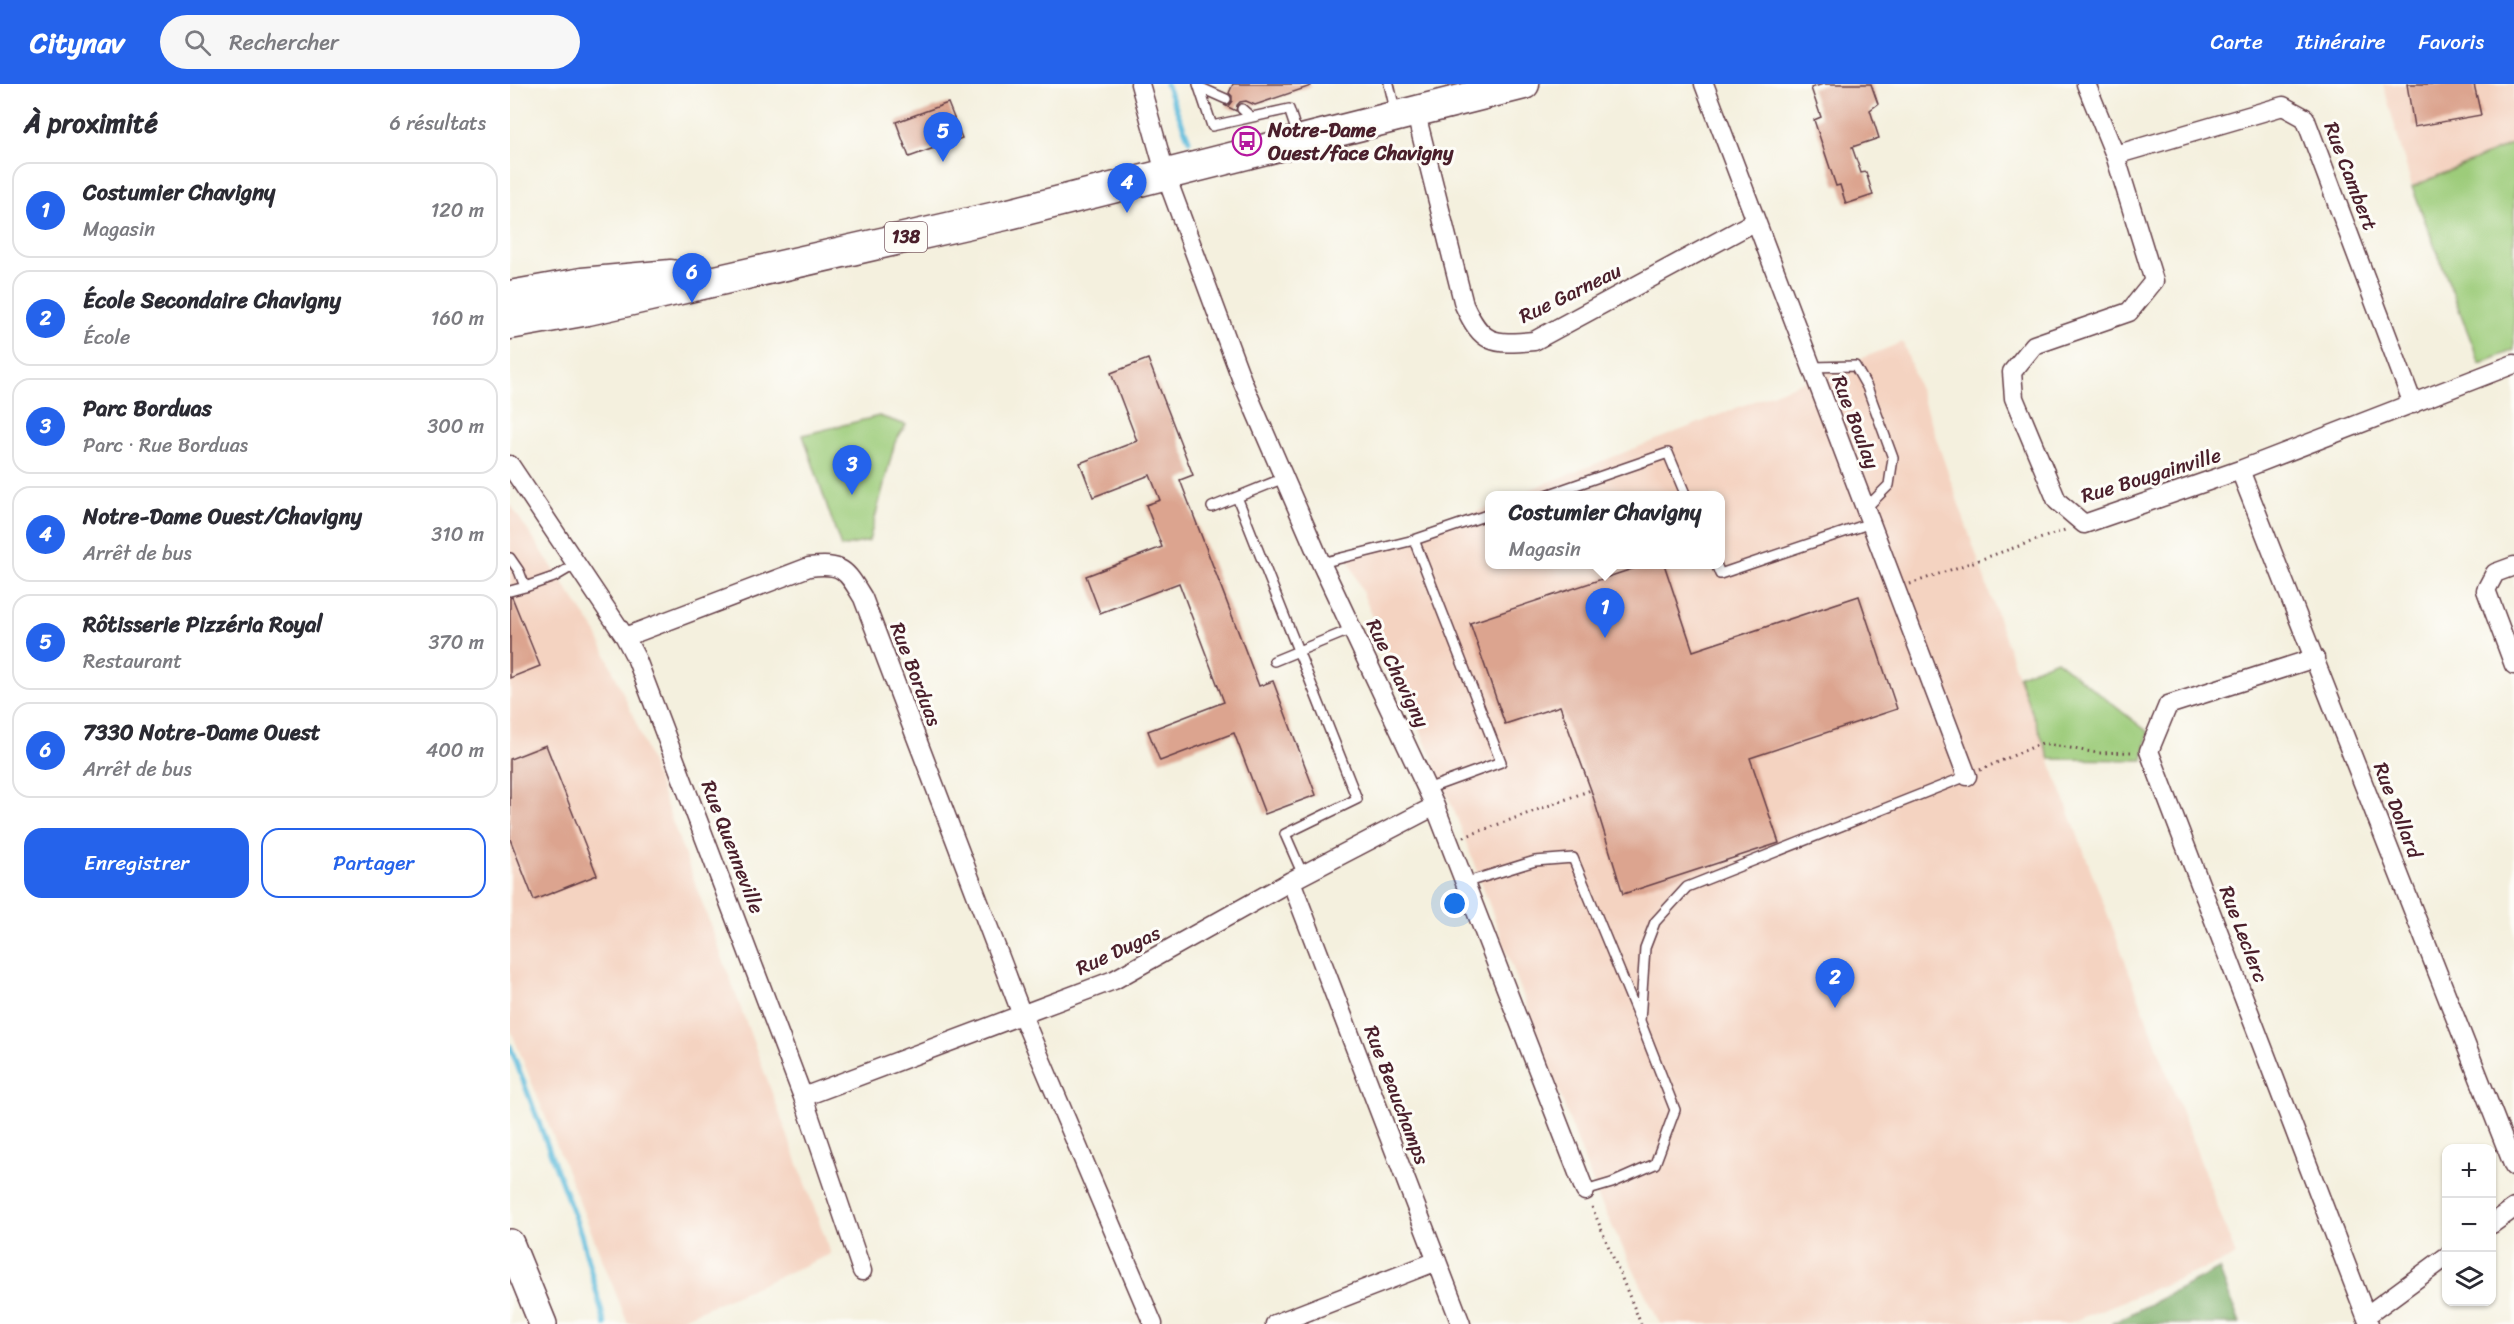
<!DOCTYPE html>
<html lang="fr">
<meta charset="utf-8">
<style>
:root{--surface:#fff;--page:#f7f7f7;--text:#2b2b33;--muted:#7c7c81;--line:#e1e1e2;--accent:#2563eb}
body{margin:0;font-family:Sriracha,sans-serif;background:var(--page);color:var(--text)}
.controls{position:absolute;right:18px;bottom:18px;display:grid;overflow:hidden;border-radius:12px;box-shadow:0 2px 4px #0004}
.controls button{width:54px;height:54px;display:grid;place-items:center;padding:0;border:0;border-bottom:2px solid var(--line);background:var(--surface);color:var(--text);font:30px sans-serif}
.you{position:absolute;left:945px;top:820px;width:21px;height:21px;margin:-15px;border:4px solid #fff;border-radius:50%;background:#1a73e8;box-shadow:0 0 0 9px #1a73e833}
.badge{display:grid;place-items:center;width:39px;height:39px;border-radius:50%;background:var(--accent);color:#fff;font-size:20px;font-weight:700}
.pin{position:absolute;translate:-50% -50px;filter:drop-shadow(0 2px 3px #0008)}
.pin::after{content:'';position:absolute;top:32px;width:21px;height:18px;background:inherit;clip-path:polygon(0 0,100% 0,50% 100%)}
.popup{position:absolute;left:975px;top:407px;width:240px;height:78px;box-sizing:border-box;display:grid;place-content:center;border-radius:12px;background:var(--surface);filter:drop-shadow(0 2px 4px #0005);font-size:20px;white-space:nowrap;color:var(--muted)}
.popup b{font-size:22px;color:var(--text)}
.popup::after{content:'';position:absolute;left:50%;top:100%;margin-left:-12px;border:12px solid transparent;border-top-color:var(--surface)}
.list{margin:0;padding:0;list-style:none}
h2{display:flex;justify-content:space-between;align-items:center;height:78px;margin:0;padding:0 24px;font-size:26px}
h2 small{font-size:20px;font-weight:400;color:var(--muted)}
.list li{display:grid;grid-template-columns:39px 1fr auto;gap:18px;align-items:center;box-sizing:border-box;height:96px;margin:0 12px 12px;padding:0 12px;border:2px solid var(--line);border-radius:18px}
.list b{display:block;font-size:22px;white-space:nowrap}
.list p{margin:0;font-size:20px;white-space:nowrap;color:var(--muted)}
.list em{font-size:20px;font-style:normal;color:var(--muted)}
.actions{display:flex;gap:12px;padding:18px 24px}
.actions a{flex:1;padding:14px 0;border:2px solid var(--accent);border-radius:18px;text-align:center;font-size:21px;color:var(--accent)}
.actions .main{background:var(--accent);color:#fff}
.icon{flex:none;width:33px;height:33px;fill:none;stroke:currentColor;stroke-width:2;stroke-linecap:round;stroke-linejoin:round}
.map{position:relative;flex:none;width:2004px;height:1240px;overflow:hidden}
header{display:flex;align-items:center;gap:36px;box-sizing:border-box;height:84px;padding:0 30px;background:var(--accent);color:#fff}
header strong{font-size:28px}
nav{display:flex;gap:33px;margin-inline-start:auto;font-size:21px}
.search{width:420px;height:54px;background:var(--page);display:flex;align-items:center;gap:15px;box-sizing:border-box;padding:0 21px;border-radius:33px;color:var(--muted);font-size:22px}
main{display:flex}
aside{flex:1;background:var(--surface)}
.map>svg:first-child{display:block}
.built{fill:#f4d3c1}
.green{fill:#9dcc7a;stroke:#747652;stroke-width:1.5}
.forest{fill:#7eb06a;stroke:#64684a;stroke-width:1.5}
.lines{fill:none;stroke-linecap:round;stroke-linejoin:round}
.stream{stroke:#5dbbdb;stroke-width:5}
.building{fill:#dca48f}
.lane-casing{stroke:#643e46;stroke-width:12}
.street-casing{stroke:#643e46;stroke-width:21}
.secondary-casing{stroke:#643e46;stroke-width:30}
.primary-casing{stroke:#643e46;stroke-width:33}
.path{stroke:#643e46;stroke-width:3;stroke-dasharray:1.5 4.5;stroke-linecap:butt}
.lane{stroke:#fff;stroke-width:9}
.street{stroke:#fff;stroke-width:18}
.secondary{stroke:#fff;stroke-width:27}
.primary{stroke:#fff;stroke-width:30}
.labels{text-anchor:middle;stroke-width:6;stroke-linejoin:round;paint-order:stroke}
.shield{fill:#fdfcf7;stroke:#806168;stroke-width:1.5}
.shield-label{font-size:18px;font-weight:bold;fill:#4a1f2b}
.poi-label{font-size:20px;font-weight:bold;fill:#4a1f2b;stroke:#fdfcf7;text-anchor:start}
.street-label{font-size:20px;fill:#4a1f2b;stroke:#fdfcf7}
</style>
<header>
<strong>Citynav</strong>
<div class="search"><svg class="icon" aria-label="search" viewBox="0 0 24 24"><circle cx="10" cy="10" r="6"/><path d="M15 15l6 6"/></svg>Rechercher</div>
<nav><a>Carte</a><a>Itinéraire</a><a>Favoris</a></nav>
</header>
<main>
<aside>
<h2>À proximité<small>6 résultats</small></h2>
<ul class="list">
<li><span class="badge">1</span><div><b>Costumier Chavigny</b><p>Magasin</p></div><em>120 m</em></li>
<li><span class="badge">2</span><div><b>École Secondaire Chavigny</b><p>École</p></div><em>160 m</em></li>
<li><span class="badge">3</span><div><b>Parc Borduas</b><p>Parc · Rue Borduas</p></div><em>300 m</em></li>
<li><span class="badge">4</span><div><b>Notre-Dame Ouest/Chavigny</b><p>Arrêt de bus</p></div><em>310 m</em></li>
<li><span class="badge">5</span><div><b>Rôtisserie Pizzéria Royal</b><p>Restaurant</p></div><em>370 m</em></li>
<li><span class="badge">6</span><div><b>7330 Notre-Dame Ouest</b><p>Arrêt de bus</p></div><em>400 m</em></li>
</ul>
<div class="actions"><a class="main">Enregistrer</a><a>Partager</a></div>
</aside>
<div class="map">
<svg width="2004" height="1240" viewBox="0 0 2004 1240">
<rect width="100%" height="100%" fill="#fdfcf7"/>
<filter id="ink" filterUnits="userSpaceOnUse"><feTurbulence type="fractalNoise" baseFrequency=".0167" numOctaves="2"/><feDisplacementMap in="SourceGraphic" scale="12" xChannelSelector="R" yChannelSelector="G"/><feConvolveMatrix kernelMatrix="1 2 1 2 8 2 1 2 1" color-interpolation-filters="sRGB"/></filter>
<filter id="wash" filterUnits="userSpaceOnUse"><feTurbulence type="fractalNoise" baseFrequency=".008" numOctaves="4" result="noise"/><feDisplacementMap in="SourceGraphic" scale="24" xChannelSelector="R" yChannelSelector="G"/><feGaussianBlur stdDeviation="1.35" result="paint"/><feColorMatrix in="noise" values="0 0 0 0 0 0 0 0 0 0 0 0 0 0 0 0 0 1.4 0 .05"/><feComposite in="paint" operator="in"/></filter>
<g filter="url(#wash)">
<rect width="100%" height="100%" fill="#f4f0de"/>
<path class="built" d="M1873,0H2004V59L1902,103Z
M1393,258L1508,592L1726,1172L1556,1240H1150L1088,1113L947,734L838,474L921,446L979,423L980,480H1210V412L1007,411Z
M0,420L86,548L127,641L321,1170L159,1240H118L0,944Z"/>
<path class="green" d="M2004,59V266L1970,280L1902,103Z
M369,332L396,341L385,358L359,457L331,463L293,351Z
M1546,576L1638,648L1633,676L1540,675L1508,592Z"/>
<path class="forest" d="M1709,1185L1730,1240H1601Z"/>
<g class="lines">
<path class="stream" d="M656,0L679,56
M0,962L71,1150L95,1240"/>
</g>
<g id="blocks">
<path class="building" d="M723,0H801V2L745,21L736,17L730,18L727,21L726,27L714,21H719L722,17V12L719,9Z
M1313,0H1361L1368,20L1360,26L1369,54L1342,63L1351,89L1356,88L1363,111L1336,120L1330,101L1326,102L1304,36L1311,33L1301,4Z
M1897,0H1964L1971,31L1904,43Z
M438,19L452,54L399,73L386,38Z
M638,275L683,391L670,396L749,602L763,597L806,711L755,730L724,649L650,677L638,647L714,618L669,499L590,529L576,492L652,463L636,421L650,416L640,391L583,413L570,379L627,357L601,289Z
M1137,480H1154L1183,567L1349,512L1387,625L1240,674L1269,759L1113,810L1081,706L1050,622L995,640L960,539Z
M2,513L30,582L0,594V514Z
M36,661L87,791L24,816L0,755V675Z"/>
</g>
</g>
<g filter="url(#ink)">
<use href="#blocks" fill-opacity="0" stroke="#643e46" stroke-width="1.5"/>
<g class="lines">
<g class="lane-casing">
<path id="lane" d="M688,0L702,42L779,25L788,52
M879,0L886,30
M689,3L716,15
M732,25L741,33
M1302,283L1345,282L1357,303L1383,374L1379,401L1355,425
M774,394L727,413L847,715L775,750L793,791
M1034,412L1158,369L1176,412
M702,423L727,413
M904,456L991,678L917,705
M0,474L9,487L15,503L44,493L66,480
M811,479L904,456L980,430
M1206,480L1210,490L1361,439
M0,507L15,503
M764,577L842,545
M954,799L1025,777L1063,774L1129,934
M1075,1107L1102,1099L1145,1080L1165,1026L1130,937L1135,864L1145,838L1177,803L1457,692"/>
</g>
<g class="street-casing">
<path id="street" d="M630,0L656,92L733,299L811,479L925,722L1075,1107
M1194,0L1457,692
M1576,0L1605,71L1644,197L1619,228L1524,261L1502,288L1504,314L1547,417L1574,440L1730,386L2004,280
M905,26L954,221C972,260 982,261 1024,257L1246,137
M1605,71L1773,22L1795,34L1903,320
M0,381L115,553L127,576L293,1013L352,1187
M1730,386L2004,1083
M2004,482L1985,489L1976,506L2004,581
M115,553L299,483C333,479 336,486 353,514L512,931L643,1240
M1805,574L1658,621L1639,667L1859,1240
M781,797L951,1240
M293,1013L604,896L781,797L925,722
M1982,1140L2004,1124
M1856,1232L1936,1173
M765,1240L927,1177"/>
</g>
<g class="secondary-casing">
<path id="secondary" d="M0,1159L33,1240"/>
</g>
<g class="primary-casing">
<path id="primary" d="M0,212L72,199L161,191
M0,240L78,226L495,131L1014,0"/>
</g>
<path class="path" d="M1400,500L1555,446
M1470,686L1532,659L1587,669L1622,668
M954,753L1081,706
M1082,1123L1131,1240"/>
<use href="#lane" class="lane"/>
<use href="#street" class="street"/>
<use href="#secondary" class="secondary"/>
<use href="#primary" class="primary"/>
</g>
</g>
<defs>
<g id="bus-ring" transform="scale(1.5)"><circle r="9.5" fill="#fdfcf7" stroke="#b5179e" stroke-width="1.5"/><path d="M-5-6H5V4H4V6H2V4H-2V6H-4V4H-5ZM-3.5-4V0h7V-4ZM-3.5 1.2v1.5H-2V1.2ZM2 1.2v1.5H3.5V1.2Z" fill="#b5179e"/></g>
</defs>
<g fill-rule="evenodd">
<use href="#bus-ring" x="737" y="57"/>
</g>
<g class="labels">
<rect class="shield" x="375" y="138" width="42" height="30" rx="4.5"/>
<g class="shield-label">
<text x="396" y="159">138</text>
</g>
<g class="poi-label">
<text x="758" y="53">Notre-Dame<tspan x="758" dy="23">Ouest/face Chavigny</tspan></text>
</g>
<g class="street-label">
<text transform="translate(1841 92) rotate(69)" y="7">Rue Cambert</text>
<text transform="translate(1060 209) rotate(-26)" y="7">Rue Garneau</text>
<text transform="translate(1346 338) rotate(69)" y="7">Rue Boulay</text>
<text transform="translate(1641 391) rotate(-17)" y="7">Rue Bougainville</text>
<text transform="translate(888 589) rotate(64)" y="7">Rue Chavigny</text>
<text transform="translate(406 590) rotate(69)" y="7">Rue Borduas</text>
<text transform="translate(1888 726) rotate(69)" y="7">Rue Dollard</text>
<text transform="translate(223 763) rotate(69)" y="7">Rue Quenneville</text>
<text transform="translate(1734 850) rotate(69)" y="7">Rue Leclerc</text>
<text transform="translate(608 866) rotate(-25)" y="7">Rue Dugas</text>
<text transform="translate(887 1011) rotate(69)" y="7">Rue Beauchamps</text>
</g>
</g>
</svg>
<div class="controls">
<button>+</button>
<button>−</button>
<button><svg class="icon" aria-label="layers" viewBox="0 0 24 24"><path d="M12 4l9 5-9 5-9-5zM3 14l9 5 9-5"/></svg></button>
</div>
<div class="you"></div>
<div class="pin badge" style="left:1095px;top:554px">1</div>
<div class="popup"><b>Costumier Chavigny</b>Magasin</div>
<div class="pin badge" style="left:1325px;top:924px">2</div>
<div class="pin badge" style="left:342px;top:411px">3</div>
<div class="pin badge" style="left:617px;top:129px">4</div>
<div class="pin badge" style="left:433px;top:78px">5</div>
<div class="pin badge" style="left:182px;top:219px">6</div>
</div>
</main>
